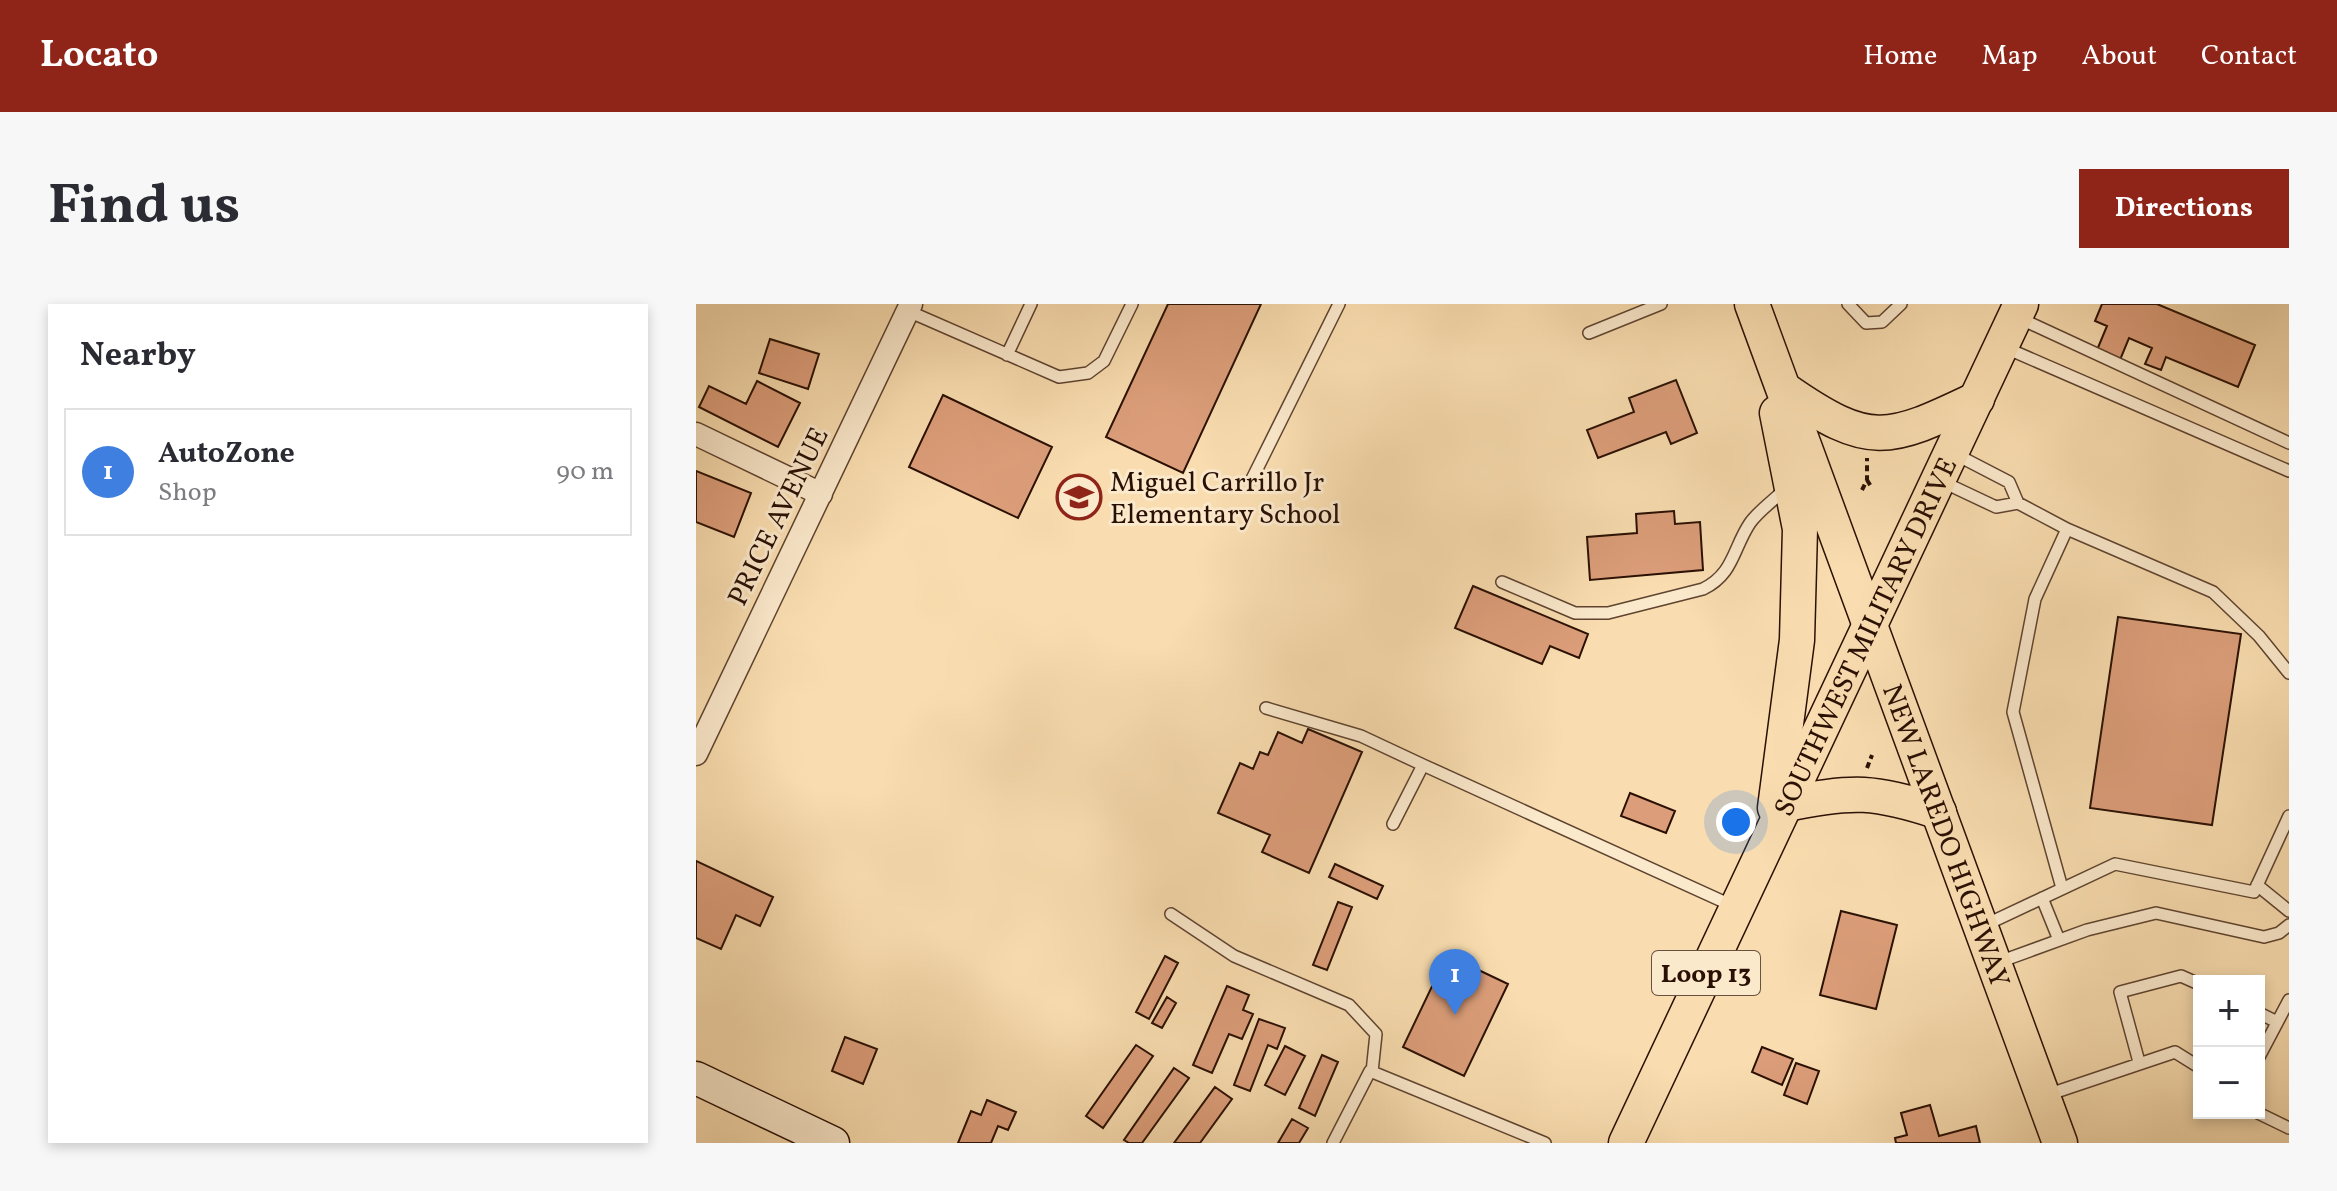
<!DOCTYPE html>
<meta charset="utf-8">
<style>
:root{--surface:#fff;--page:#f7f7f7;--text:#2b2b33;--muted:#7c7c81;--line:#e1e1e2;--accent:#8f2418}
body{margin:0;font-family:Vollkorn,serif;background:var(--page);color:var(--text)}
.controls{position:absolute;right:24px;bottom:24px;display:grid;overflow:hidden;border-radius:0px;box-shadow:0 4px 12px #0003}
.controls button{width:72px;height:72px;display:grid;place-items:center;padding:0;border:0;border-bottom:2px solid var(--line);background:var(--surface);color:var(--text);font:40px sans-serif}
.you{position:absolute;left:1040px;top:518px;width:28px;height:28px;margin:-20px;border:6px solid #fff;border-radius:50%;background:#1a73e8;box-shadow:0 0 0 12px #1a73e833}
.badge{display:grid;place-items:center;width:52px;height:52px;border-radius:50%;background:var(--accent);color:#fff;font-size:26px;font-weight:700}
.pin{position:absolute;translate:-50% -66px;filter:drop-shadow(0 2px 4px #0008)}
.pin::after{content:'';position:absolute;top:42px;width:28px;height:24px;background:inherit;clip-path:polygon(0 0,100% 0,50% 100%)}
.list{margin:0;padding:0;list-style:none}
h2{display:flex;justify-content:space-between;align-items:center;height:104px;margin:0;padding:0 32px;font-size:34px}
h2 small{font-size:26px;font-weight:400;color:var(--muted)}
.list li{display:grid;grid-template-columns:52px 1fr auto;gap:24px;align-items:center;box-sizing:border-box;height:128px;margin:0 16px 16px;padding:0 16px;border:2px solid var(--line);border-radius:0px}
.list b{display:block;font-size:30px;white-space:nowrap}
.list p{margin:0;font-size:26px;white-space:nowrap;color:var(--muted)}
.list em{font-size:26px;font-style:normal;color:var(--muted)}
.map{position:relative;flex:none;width:1593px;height:839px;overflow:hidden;border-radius:0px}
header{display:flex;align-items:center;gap:48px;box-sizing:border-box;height:112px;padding:0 40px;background:var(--accent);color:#fff}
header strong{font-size:38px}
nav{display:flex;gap:44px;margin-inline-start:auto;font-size:28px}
.intro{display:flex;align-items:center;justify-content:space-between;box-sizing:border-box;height:192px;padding:0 48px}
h1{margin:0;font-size:56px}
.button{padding:20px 36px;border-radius:0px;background:var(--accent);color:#fff;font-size:28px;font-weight:700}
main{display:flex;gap:48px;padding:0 48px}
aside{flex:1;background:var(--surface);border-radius:0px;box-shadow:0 4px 12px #0003}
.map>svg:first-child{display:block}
.building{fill:#dc9e7a;stroke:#2a1004;stroke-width:2}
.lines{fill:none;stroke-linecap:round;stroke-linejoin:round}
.service-casing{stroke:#5e432f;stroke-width:14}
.minor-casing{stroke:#5e432f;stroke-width:25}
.secondary-casing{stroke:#2a1004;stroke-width:35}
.primary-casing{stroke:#2a1004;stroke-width:37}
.path{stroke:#2a1004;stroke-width:4;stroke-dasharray:6 4;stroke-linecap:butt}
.service{stroke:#fbe9cc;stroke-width:11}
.minor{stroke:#fbe9cc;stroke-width:22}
.secondary{stroke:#fbe9cc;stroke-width:32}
.primary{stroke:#f9ddb0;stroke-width:34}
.labels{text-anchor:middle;stroke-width:6;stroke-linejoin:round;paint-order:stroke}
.shield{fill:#fbe9cc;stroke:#695140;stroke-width:2}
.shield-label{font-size:26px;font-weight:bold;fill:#2a1004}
.poi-label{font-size:28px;fill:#2a1004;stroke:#fbe9cc;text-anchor:start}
.street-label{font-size:28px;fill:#2a1004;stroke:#fbe9cc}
</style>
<header>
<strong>Locato</strong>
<nav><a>Home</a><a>Map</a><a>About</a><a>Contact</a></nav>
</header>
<div class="intro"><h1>Find us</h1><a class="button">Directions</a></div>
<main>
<aside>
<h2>Nearby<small></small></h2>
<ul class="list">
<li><span class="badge" style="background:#3f7fe0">1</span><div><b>AutoZone</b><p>Shop</p></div><em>90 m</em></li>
</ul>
</aside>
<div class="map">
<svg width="1593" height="839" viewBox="0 0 1593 839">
<rect width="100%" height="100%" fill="#f9ddb0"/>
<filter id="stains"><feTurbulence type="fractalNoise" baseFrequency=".0025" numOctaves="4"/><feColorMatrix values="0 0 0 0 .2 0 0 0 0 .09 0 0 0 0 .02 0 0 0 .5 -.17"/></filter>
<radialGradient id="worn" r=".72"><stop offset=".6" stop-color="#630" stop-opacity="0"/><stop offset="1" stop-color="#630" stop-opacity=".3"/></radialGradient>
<path class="building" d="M472,0H565L487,169L410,133Z
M1406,0H1461L1559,41L1542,83L1470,53L1465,66L1449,60L1456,44L1433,34L1424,56L1401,46L1411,22L1399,17Z
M74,35L123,50L112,85L63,69Z
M980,76L1001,129L975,140L970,128L902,154L891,126L938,108L933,94Z
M61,77L104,99L82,143L3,103L13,82L50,100Z
M247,91L356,143L322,214L213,163Z
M0,167L55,189L38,233L0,218Z
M978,207L979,220L1004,218L1007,266L894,276L891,233L941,229L940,210Z
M777,282L892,330L883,354L854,342L846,360L759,324Z
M1422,313L1545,330L1516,521L1394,504Z
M612,425L666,448L613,569L566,548L574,531L522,509L544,459L557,465L564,448L572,451L582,428L606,439Z
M934,489L979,507L970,529L925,512Z
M0,557L77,593L64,622L40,611L25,645L0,634Z
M639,560L687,582L681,595L633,573Z
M642,598L656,603L631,666L617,661Z
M1145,607L1201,621L1180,705L1124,691Z
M751,651L812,680L768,772L707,743Z
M469,652L482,659L453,715L440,708Z
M531,682L553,691L547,706L557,710L546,735L533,730L516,769L497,761Z
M471,693L480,699L466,724L456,719Z
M563,715L589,724L581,745L572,741L554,787L538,781Z
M149,733L181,745L167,780L136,767Z
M440,741L457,752L407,824L390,812Z
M589,742L609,752L589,791L569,781Z
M1066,743L1097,755L1086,781L1056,768Z
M626,751L642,758L619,812L603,804Z
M1100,759L1123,767L1111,800L1088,791Z
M478,764L493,774L446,839H433L428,836Z
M519,783L536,795L504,839H478Z
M291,796L320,808L312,826L302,822L295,839H262L275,807L285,811Z
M1234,801L1243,832L1280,822L1284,839H1200L1199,834L1211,831L1205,809Z
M596,815L612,824L603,839H582Z"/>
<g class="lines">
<g class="service-casing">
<path id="service" d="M1152,0L1170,19L1186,18L1205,0
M212,7L363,73L392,69L408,57L436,0
M1323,14L1593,139
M893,29L965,0
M1310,44L1593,167
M311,51L335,0
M1259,150L1313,178L1322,199
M556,175L643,0
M1247,178L1300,203L1322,199L1371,225L1517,288L1563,332L1593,369
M806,278L879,309H912L1007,285C1038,270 1037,244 1054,219C1063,206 1080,195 1091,183
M570,404L665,432L727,461
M697,520L727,461L1037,602
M1561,581L1593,607
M1366,584L1317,408L1339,295L1371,225
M1346,594L1363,636
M475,610L538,652L653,701L680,730L676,768
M1287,622L1419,560L1558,588L1593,512
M1303,658L1391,626L1460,609L1568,633L1583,629L1593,621
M1563,709L1581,718
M1563,753L1593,696
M1443,758L1424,688L1485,672L1503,680
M1351,791L1479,748L1503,763
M1562,809L1593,824
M637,839L674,767L849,839"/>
</g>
<g class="minor-casing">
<path id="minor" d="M0,130L125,190
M0,450L215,0"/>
</g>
<g class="secondary-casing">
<path id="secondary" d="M0,774L137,839"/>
</g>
<g class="primary-casing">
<g id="primary">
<path id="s1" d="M1056,0L1364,839"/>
<path d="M1089,86C1174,145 1191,138 1281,95"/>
<path d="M1091,500C1156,486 1180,487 1243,508"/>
<path d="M1079,504L1101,336L1104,225L1081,109"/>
<path id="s2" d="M930,839L1325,0"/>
</g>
</g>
<path class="path" d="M1171,176L1176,184
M1166,186L1171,176V154
M1171,464L1176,451"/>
<use href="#service" class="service"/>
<use href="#minor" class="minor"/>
<use href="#secondary" class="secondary"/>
<use href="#primary" class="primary"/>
</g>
<defs>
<g id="school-ring" transform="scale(2.3)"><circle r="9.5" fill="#fbe9cc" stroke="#8f2418" stroke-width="1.5"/><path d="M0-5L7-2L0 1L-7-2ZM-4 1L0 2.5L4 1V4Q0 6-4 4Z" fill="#8f2418"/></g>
</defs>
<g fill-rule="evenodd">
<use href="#school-ring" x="383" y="193"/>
</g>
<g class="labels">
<rect class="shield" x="956" y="647" width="108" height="44" rx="6"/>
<g class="shield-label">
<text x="1010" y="678">Loop 13</text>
</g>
<g class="poi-label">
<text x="414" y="187">Miguel Carrillo Jr<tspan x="414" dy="32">Elementary School</tspan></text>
</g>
<g class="street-label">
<text transform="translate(81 212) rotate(-64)" y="10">PRICE AVENUE</text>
<text dy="10" stroke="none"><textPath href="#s2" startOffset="560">SOUTHWEST MILITARY DRIVE</textPath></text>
<text dy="10" stroke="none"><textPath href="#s1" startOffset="566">NEW LAREDO HIGHWAY</textPath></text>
</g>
</g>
<rect width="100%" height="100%" filter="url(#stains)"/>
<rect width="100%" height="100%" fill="url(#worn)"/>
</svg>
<div class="controls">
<button>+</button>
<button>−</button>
</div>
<div class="you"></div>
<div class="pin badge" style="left:759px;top:711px;background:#3f7fe0">1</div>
</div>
</main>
